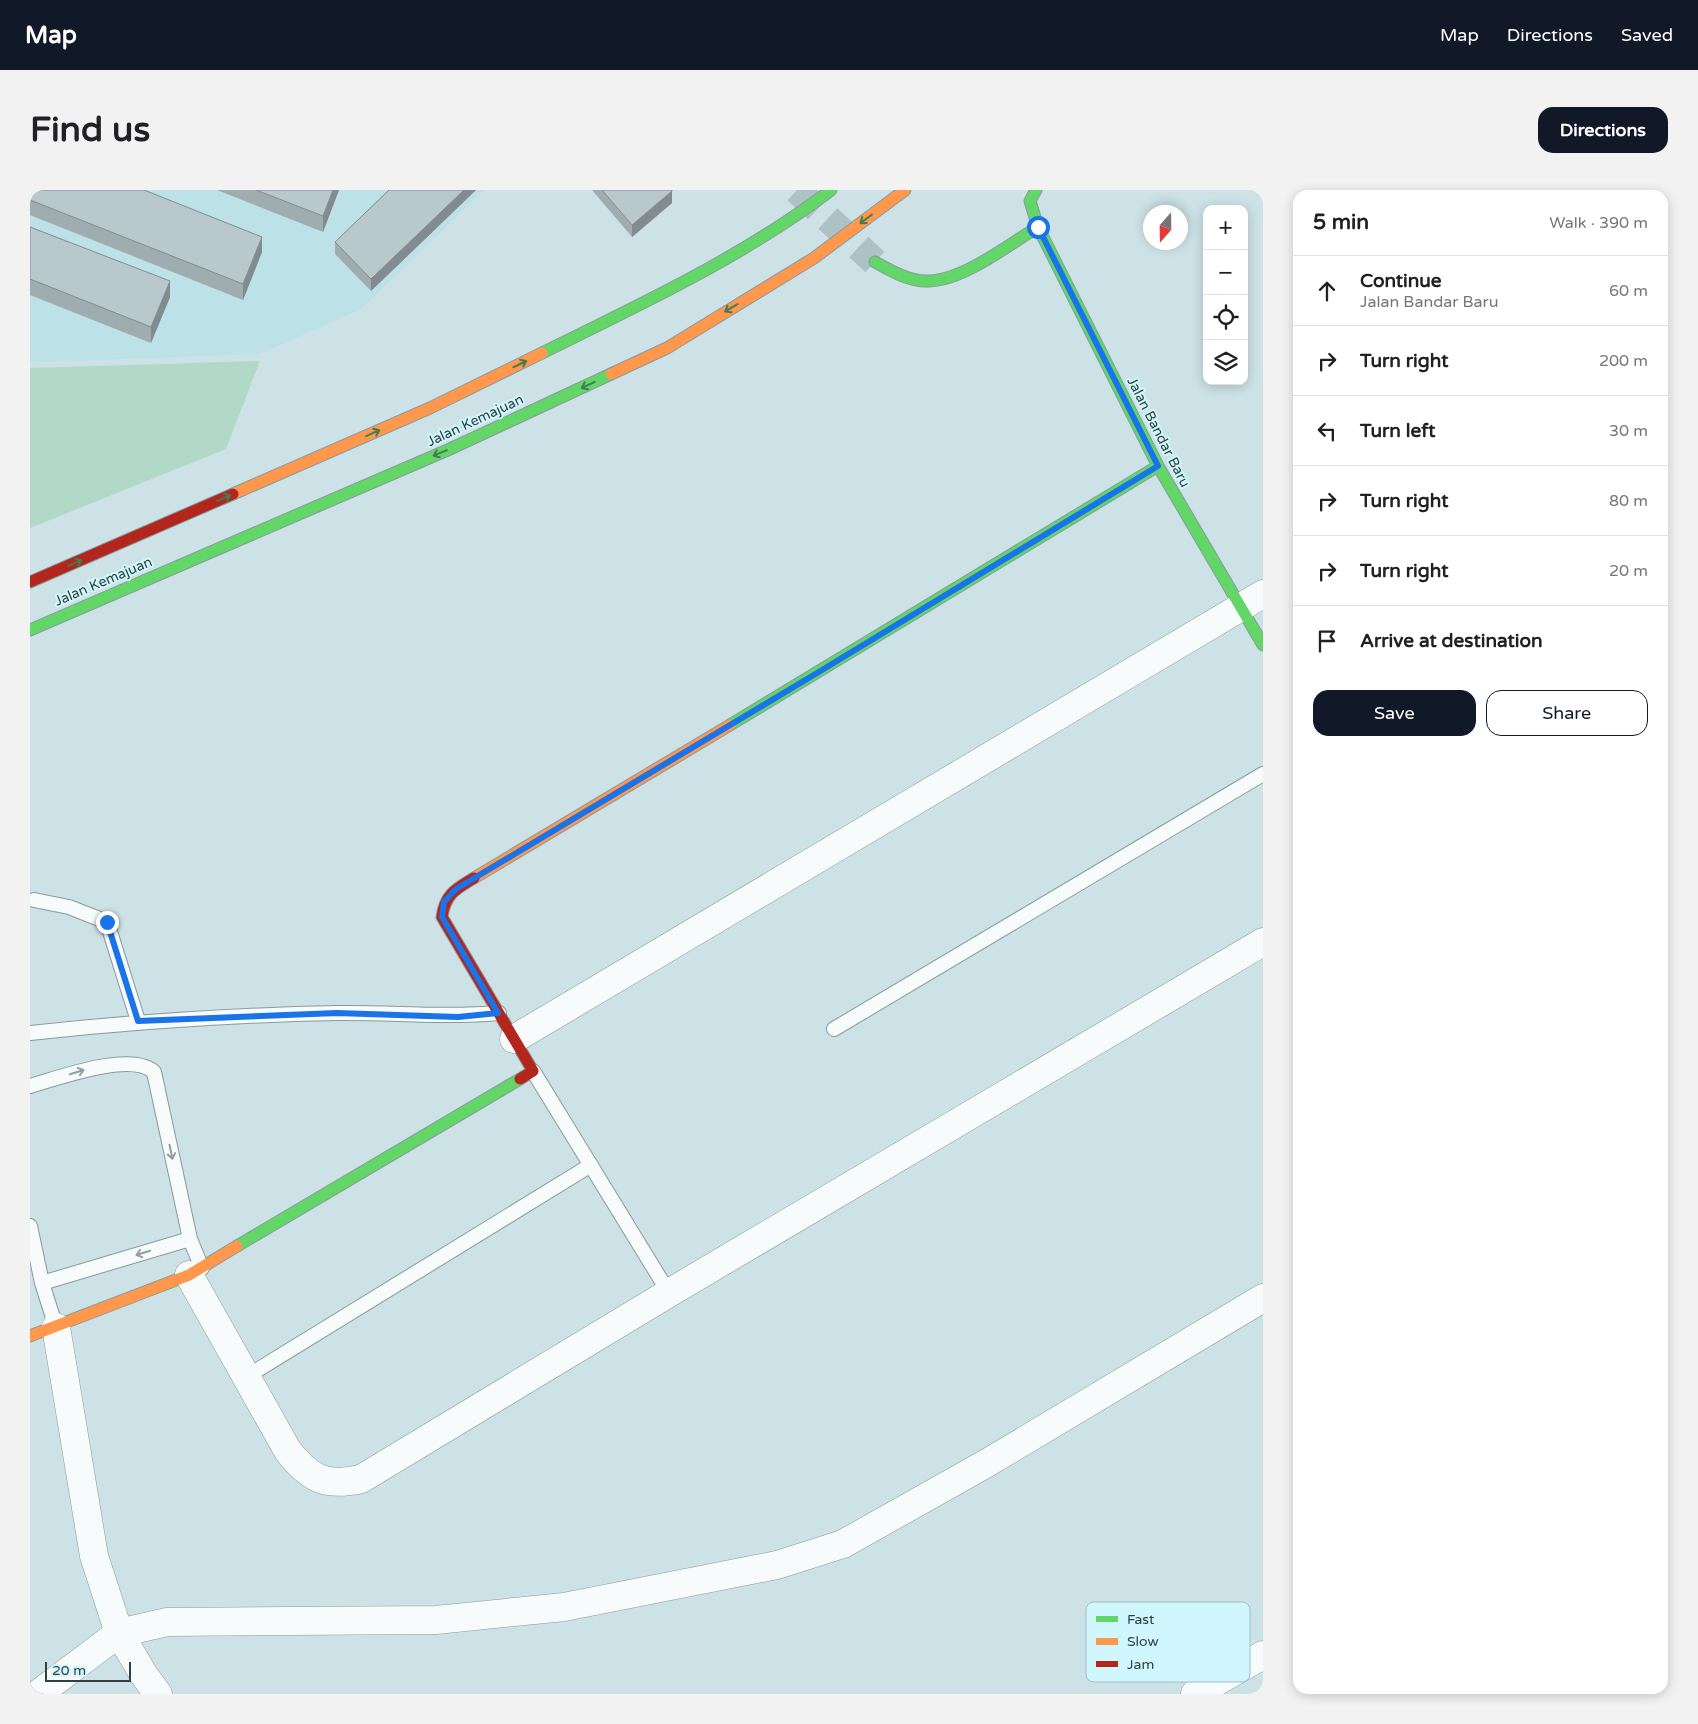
<!DOCTYPE html>
<meta charset="utf-8">
<style>
:root{--surface:#fff;--page:#f2f2f2;--text:#202124;--muted:#757577;--line:#e0e0e0;--accent:#111827}
body{margin:0;font-family:"Varela Round",sans-serif;background:var(--page);color:var(--text)}
.controls{position:absolute;right:15px;top:15px;display:grid;overflow:hidden;border-radius:10px;box-shadow:0 2px 12px #0003}
.controls button{width:45px;height:45px;display:grid;place-items:center;padding:0;border:0;border-bottom:1px solid var(--line);background:var(--surface);color:var(--text);font:25px sans-serif}
.compass{position:absolute;left:1113px;top:15px;width:45px;height:45px;border-radius:50%;background:var(--surface);box-shadow:0 2px 12px #0003;rotate:200deg}
.scale{position:absolute;left:15px;bottom:12px;width:86px;box-sizing:border-box;padding-left:5px;border:2px solid #304043;border-top:0;font-size:14px;line-height:18px;white-space:nowrap;color:#304043;-webkit-text-stroke:4px #cff7fd;paint-order:stroke}
.stop{position:absolute;width:15px;height:15px;margin:-11px;border:4px solid #1a73e8;border-radius:50%;background:#fff}
.stop.end{background:#1a73e8;border-color:#fff;box-shadow:0 1px 5px #0008}
.list{margin:0;padding:0;list-style:none}
h2{display:flex;justify-content:space-between;align-items:center;height:65px;margin:0;padding:0 20px;font-size:21px}
h2 small{font-size:16px;font-weight:400;color:var(--muted)}
.list li{display:grid;grid-template-columns:32px 1fr auto;gap:15px;align-items:center;box-sizing:border-box;height:70px;padding:0 20px;border-top:1px solid var(--line)}
.list b{display:block;font-size:19px;white-space:nowrap}
.list p{margin:0;font-size:16px;white-space:nowrap;color:var(--muted)}
.list em{font-size:16px;font-style:normal;color:var(--muted)}
.actions{display:flex;gap:10px;padding:15px 20px}
.actions a{flex:1;padding:11px 0;border:1px solid var(--accent);border-radius:15px;text-align:center;font-size:18px;color:var(--accent)}
.actions .main{background:var(--accent);color:#fff}
.icon{flex:none;width:28px;height:28px;fill:none;stroke:currentColor;stroke-width:2;stroke-linecap:round;stroke-linejoin:round}
.map{position:relative;flex:none;width:1233px;height:1504px;overflow:hidden;border-radius:15px}
header{display:flex;align-items:center;gap:30px;box-sizing:border-box;height:70px;padding:0 25px;background:var(--accent);color:#fff}
header strong{font-size:24px}
nav{display:flex;gap:28px;margin-inline-start:auto;font-size:18px}
.intro{display:flex;align-items:center;justify-content:space-between;box-sizing:border-box;height:120px;padding:0 30px}
h1{margin:0;font-size:35px}
.button{padding:12px 22px;border-radius:15px;background:var(--accent);color:#fff;font-size:18px;font-weight:700}
main{display:flex;gap:30px;padding:0 30px}
aside{flex:1;background:var(--surface);border-radius:15px;box-shadow:0 2px 12px #0003}
.map>svg:first-child{display:block}
.built{fill:#bce1e7}
.green{fill:#b2d9c7}
.lines{fill:none;stroke-linecap:round;stroke-linejoin:round}
.secondary-tunnel{stroke:#adc2c5;stroke-width:28;stroke-dasharray:28 14;stroke-linecap:butt}
.lane-casing{stroke:#899a9d;stroke-width:16}
.street-casing{stroke:#899a9d;stroke-width:29}
.fast-casing{stroke:#899a9d;stroke-width:13}
.slow-casing{stroke:#899a9d;stroke-width:13}
.jam-casing{stroke:#899a9d;stroke-width:13}
.lane{stroke:#f7fbfb;stroke-width:14}
.street{stroke:#f7fbfb;stroke-width:28}
.fast{stroke:#63d668;stroke-width:11}
.slow{stroke:#ff974d;stroke-width:11}
.jam{stroke:#b3261e;stroke-width:11}
.wall{fill:#9facb0}
.shaded-wall{fill:#828c90}
.building{fill:#b9c8cd;stroke:#828c90}
.oneway{stroke:#447c52}
.oneway2{stroke:#949e9f}
.route{stroke:#1a73e8;stroke-width:6}
.labels{text-anchor:middle;stroke-width:4;stroke-linejoin:round;paint-order:stroke}
.street-label{font-size:14px;fill:#304043;stroke:#cff7fd}
.key{fill:#cff7fd;stroke:#9fc0c5;stroke-width:1}
.key-label{font-size:14px;fill:#304043}
</style>
<header>
<strong>Map</strong>
<nav><a>Map</a><a>Directions</a><a>Saved</a></nav>
</header>
<div class="intro"><h1>Find us</h1><a class="button">Directions</a></div>
<main>
<div class="map">
<svg width="1233" height="1504" viewBox="0 0 1233 1504">
<rect width="100%" height="100%" fill="#cce2e6"/>
<path class="built" d="M0,0H454L331,119L230,164L0,172Z"/>
<path class="green" d="M230,171L196,259L0,338V178Z"/>
<g class="lines">
<path class="secondary-tunnel" d="M767,0L845,72"/>
<g class="lane-casing">
<path id="lane" d="M4,710L39,717L77,732L108,831
M804,839L1233,584
M0,843C102,832 204,825 306,823C361,822 413,828 469,823
M503,881L639,1103
M0,896C28,888 101,861 124,882L160,1049L172,1078
M0,1036L12,1093L26,1137
M12,1093L160,1049
M216,1187L561,975"/>
</g>
<g class="street-casing">
<path id="street" d="M484,849L1233,404
M159,1085L258,1261C280,1289 296,1297 331,1289L639,1103L1233,752
M26,1137L64,1366L89,1443L114,1485L128,1504
M8,1504L89,1443L137,1432L406,1430L534,1417L747,1375L813,1354L957,1273L1233,1108
M1165,1504L1233,1465"/>
</g>
<g class="fast-casing">
<path id="fast" d="M1006,0L1000,11L1008,37L1128,276L1233,455
M845,72C861,81 880,92 899,91C934,90 978,55 1008,37
M512,163C611,114 713,67 801,0
M0,440L420,259L581,184
M700,535L1128,276
M207,1056L490,889"/>
</g>
<g class="slow-casing">
<path id="slow" d="M581,184L637,158L784,68L875,0
M203,304L400,218L512,163
M444,688L700,535
M0,1146L159,1085L207,1056"/>
</g>
<g class="jam-casing">
<path id="jam" d="M0,392L203,304
M444,688C426,699 415,704 412,727L503,881L490,889"/>
</g>
<use href="#lane" class="lane"/>
<use href="#street" class="street"/>
<use href="#fast" class="fast"/>
<use href="#slow" class="slow"/>
<use href="#jam" class="jam"/>
</g>
<path class="wall" d="M0,0L232,62L213,110L0,25Z
M187,0H309L293,42Z
M359,0H446L341,101L305,64V52Z
M562,0H642V13L602,47Z
M0,37L140,107L121,153L0,105Z"/>
<path class="shaded-wall" d="M303,0H309L293,42V26Z
M434,0H446L341,101V89Z
M642,1V13L602,47V35Z
M232,47V62L213,110V94Z
M140,91V107L121,153V137Z"/>
<path class="building" d="M0,0H114L232,47L213,94L0,10Z
M226,0H303L293,26Z
M359,0H434L341,89L305,52Z
M572,0H642V1L602,35Z
M0,37L140,91L121,137L0,89Z"/>
<defs><path id="oneway-shaft" d="M-6 0H5M1.5-3L5.5 0L1.5 3" fill="none" stroke-width="1.6" stroke-linecap="round" stroke-linejoin="round" transform="scale(1.25)"/></defs>
<g class="oneway">
<use href="#oneway-shaft" transform="translate(836 29) rotate(143)"/>
<use href="#oneway-shaft" transform="translate(701 118) rotate(149)"/>
<use href="#oneway-shaft" transform="translate(490 174) rotate(-26)"/>
<use href="#oneway-shaft" transform="translate(558 195) rotate(155)"/>
<use href="#oneway-shaft" transform="translate(343 243) rotate(-24)"/>
<use href="#oneway-shaft" transform="translate(410 263) rotate(157)"/>
<use href="#oneway-shaft" transform="translate(194 308) rotate(-24)"/>
<use href="#oneway-shaft" transform="translate(45 373) rotate(-24)"/>
</g>
<g class="oneway2">
<use href="#oneway-shaft" transform="translate(47 882) rotate(-17)"/>
<use href="#oneway-shaft" transform="translate(141 962) rotate(78)"/>
<use href="#oneway-shaft" transform="translate(113 1063) rotate(163)"/>
</g>
<g class="lines">
<path class="route" d="M77,732L108,831L307,823L428,827L468,823L412,727L414,712L426,699L792,480L1128,276L1008,37"/>
</g>
<g class="labels">
<g class="street-label">
<text transform="translate(445 230) rotate(-25)" y="5">Jalan Kemajuan</text>
<text transform="translate(1129 242) rotate(63)" y="5">Jalan Bandar Baru</text>
<text transform="translate(73 391) rotate(-23)" y="5">Jalan Kemajuan</text>
</g>
</g>
<rect x="1056" y="1412" width="164" height="80" rx="8" class="key"/>
<rect x="1066" y="1426" width="22" height="6" fill="#63d668"/>
<rect x="1066" y="1448" width="22" height="7" fill="#ff974d"/>
<rect x="1066" y="1471" width="22" height="6" fill="#b3261e"/>
<g class="key-label">
<text x="1097" y="1434">Fast</text>
<text x="1097" y="1456">Slow</text>
<text x="1097" y="1479">Jam</text>
</g>
</svg>
<div class="controls">
<button>+</button>
<button>−</button>
<button><svg class="icon" aria-label="locate" viewBox="0 0 24 24"><circle cx="12" cy="12" r="6"/><path d="M12 2v4M12 18v4M2 12h4M18 12h4"/></svg></button>
<button><svg class="icon" aria-label="layers" viewBox="0 0 24 24"><path d="M12 4l9 5-9 5-9-5zM3 14l9 5 9-5"/></svg></button>
</div>
<svg class="compass" viewBox="-18 -18 36 36"><path d="M0-13l5 13h-10z" fill="#e53935"/><path d="M0 13l5-13h-10z" fill="#757577"/></svg>
<div class="scale">20 m</div>
<div class="stop" style="left:1008px;top:37px"></div>
<div class="stop end" style="left:77px;top:732px"></div>
</div>
<aside>
<h2>5 min<small>Walk · 390 m</small></h2>
<ul class="list">
<li><svg class="icon" aria-label="ahead" viewBox="0 0 24 24"><path d="M12 20V5M6 11l6-6 6 6"/></svg><div><b>Continue</b><p>Jalan Bandar Baru</p></div><em>60 m</em></li>
<li><svg class="icon" aria-label="right" viewBox="0 0 24 24"><path d="M7 20v-9h11M14 6l5 5-5 5"/></svg><div><b>Turn right</b></div><em>200 m</em></li>
<li><svg class="icon" aria-label="left" viewBox="0 0 24 24"><path d="M17 20v-9H6M10 6l-5 5 5 5"/></svg><div><b>Turn left</b></div><em>30 m</em></li>
<li><svg class="icon" aria-label="right" viewBox="0 0 24 24"><path d="M7 20v-9h11M14 6l5 5-5 5"/></svg><div><b>Turn right</b></div><em>80 m</em></li>
<li><svg class="icon" aria-label="right" viewBox="0 0 24 24"><path d="M7 20v-9h11M14 6l5 5-5 5"/></svg><div><b>Turn right</b></div><em>20 m</em></li>
<li><svg class="icon" aria-label="arrive" viewBox="0 0 24 24"><path d="M6 21V4h12l-3 4 3 4H6"/></svg><div><b>Arrive at destination</b></div></li>
</ul>
<div class="actions"><a class="main">Save</a><a>Share</a></div>
</aside>
</main>
